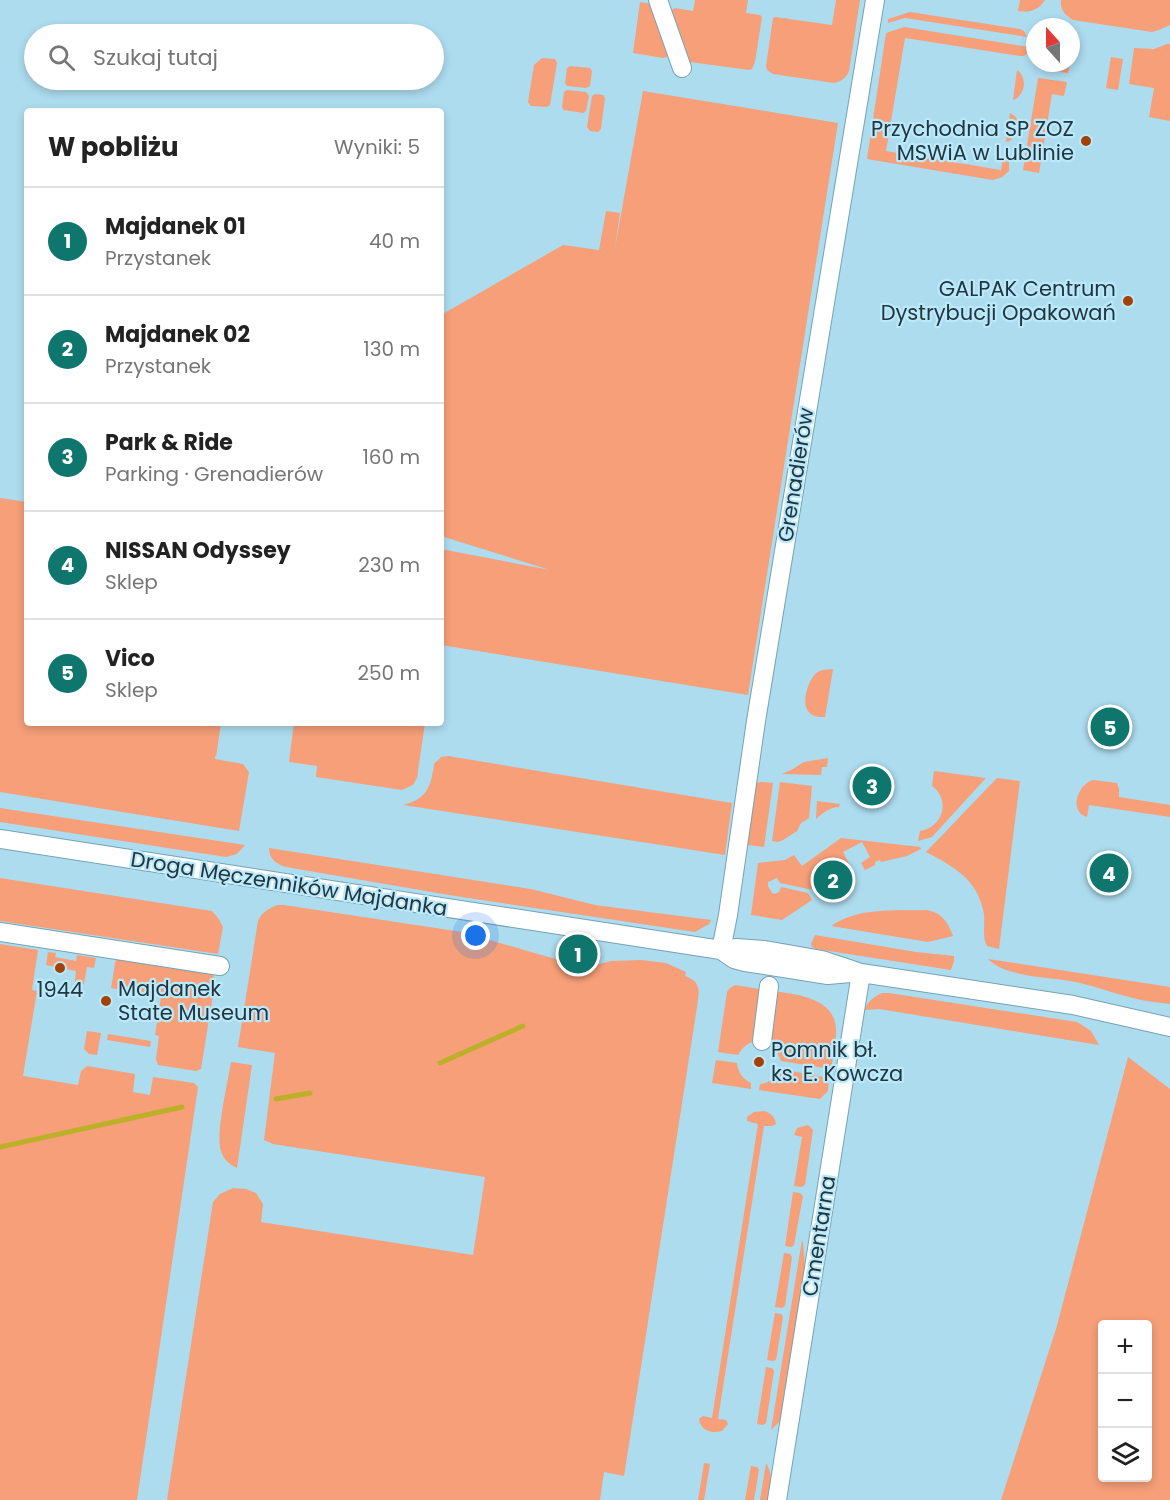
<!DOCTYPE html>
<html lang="pl">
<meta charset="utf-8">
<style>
:root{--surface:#fff;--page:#f2f2f2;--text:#222;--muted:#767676;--line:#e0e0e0;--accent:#0f766e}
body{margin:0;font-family:Poppins,sans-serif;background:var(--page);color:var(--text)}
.controls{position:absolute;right:18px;bottom:18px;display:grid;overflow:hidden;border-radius:6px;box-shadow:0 3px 9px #0003}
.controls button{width:54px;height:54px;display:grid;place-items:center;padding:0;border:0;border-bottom:2px solid var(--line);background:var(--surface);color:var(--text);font:30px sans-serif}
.compass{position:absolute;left:1026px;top:18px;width:54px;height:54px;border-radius:50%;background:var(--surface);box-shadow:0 3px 9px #0003;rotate:339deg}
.you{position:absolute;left:476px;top:936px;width:21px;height:21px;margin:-15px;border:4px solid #fff;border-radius:50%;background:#1a73e8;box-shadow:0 0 0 9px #1a73e833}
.badge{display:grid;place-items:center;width:39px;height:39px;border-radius:50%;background:var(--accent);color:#fff;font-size:20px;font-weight:700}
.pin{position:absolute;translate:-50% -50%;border:3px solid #fff;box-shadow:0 2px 6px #0006}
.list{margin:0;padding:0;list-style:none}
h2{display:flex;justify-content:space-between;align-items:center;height:78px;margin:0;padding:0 24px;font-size:26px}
h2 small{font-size:20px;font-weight:400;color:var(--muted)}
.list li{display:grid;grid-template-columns:39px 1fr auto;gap:18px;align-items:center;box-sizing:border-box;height:108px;padding:0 24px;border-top:2px solid var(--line)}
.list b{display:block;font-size:22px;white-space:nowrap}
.list p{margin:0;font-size:20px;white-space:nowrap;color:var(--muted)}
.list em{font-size:20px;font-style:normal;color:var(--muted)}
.icon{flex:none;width:33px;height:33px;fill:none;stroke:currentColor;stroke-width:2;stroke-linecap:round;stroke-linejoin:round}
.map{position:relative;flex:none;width:1170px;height:1500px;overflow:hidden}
.search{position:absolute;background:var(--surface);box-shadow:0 3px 9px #0003;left:24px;top:24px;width:420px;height:66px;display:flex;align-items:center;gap:15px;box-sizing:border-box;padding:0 21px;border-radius:33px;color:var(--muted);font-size:22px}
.panel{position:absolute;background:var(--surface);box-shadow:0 3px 9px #0003;left:24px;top:108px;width:420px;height:618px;border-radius:6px}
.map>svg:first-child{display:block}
.green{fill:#f69f79;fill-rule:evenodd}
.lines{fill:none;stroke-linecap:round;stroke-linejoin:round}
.stream{stroke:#bcb029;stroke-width:5}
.minor-casing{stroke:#75a3b5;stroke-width:20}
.minor{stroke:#fff;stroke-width:18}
.poi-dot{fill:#a44104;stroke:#bae9fc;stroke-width:2}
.labels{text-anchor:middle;stroke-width:4.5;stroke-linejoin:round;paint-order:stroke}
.poi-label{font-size:21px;fill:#23363e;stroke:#bae9fc;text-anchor:end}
.street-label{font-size:21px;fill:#23363e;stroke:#bae9fc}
</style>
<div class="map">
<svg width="1170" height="1500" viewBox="0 0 1170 1500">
<rect width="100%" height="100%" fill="#addcef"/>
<path class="green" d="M695,0H748L746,13L760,15L762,17L755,62L752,69L749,70L690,62L686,60L670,11L675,8L693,11Z
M836,0H860L849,71C846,78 842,81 834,83L773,74L767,70L766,66L773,18L775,17L832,25Z
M1020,0H1045C1039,10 1030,13 1018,11Z
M1061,0H1170V25L1159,30L1152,32L1073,20C1065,15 1060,10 1061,0Z
M640,2L651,4L669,56L663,58L633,53Z
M910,12L1020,29L1024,31L1027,37L905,18L888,23V19Z
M904,27L1029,47C1028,53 1026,57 1020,56L905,38L886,151L1001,170L1003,156L1009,160V171L1002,177L993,180L867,159L886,33Z
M1167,44H1170V121L1149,117L1154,88L1129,84L1134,48L1154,49Z
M1111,57L1123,59L1118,90L1106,88Z
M542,58L555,59L557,63L550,105L547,107L531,106L528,102L534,65Z
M1041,63H1070L1068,73L1040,69Z
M570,66L590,68L592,71L590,86L586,88L567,86L565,83L567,68Z
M1017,70C1028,78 1025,96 1013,100Z
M1038,78L1067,82L1064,96L1052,94L1039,173L1023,170Z
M567,90L586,92L589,96L586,111L583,113L564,110L562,107L564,92Z
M643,91L838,123L748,695L441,645V549L550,570L441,536V315L563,245L599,250L606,211L620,213L615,248Z
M595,94L603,95L605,98L601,129L598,132L590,131L587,127L592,96Z
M1010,113L1016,117L1017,120C1015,130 1017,140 1006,142Z
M0,498L27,502V723H221L216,757L215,755V759L243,764L249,772L239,831L0,792Z
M833,669L825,717C819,717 812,717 808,711C801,702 809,677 818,672C822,669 828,670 833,669Z
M294,723H425L417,778L413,785L402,790L316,777L317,766L289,762Z
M448,756L732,803L725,855L403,805C427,799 431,787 434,764L441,757Z
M828,758L827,767H822L821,775L782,774L793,769L804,762Z
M934,771L986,778L932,837L918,841L920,831C943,827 951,800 932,786Z
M997,778L1020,781L999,949L987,946C982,937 985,924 984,914C978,879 954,867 926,852Z
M1093,780L1117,783L1119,789V797L1170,805V817L1089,805L1087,817C1068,811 1078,784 1093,780Z
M761,782L773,783L764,847L747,845L756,783Z
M780,782L812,786L809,818L801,823L797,831L783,840L778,842L772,841Z
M817,801L840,804L839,807C830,807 823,813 816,819Z
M0,808L245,845L237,854L226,857L0,822Z
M841,838L920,847L921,849L907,856L881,862L880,860L875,862V865L865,870L861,863L870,857L862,842L843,852L850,866L813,890L780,883L777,878L768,882V886L772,893L775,894L779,892L781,887L808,893L812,900L782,920L751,915L758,863L785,860L794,855L802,866Z
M269,848L531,889L595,905L711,920L709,924L695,932L455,896L286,867C276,864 269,859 269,848Z
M0,878L212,911L218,918L223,927L218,954L0,921Z
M277,905H284L462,932L569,963L592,966L611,961L642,960L666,963L686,972L685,976C702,982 699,991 697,1007L624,1476L604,1472L600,1500H167L213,1202L220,1194L233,1188L246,1189L256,1193L263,1204L261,1222L473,1255L485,1177L273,1144L264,1140L275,1053L238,1047L258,921C262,912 268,909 277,905Z
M927,910C942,913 948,922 953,936L928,942L831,926C858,907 895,911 927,910Z
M815,935L916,952L954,956V961L951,970L816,949L812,947L811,944Z
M0,944L38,950L32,990L37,991L23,1076L78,1085L81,1071L87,1066L135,1074L133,1092L150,1095L153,1077L194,1083L198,1087L137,1500H0Z
M48,952L56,953L55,957L76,961L77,955L96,958L94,968L87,967L84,984L75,982L76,971L46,965Z
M116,958L213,973L215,982L201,1069L196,1071L158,1065L156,1059L159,1036L155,1035L161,997L111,988Z
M988,959L1170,987V1004C1156,1002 1142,1001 1129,997C1113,993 1097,987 1080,983C1053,976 1008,979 988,959Z
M735,985L765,990L755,1041C746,1044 743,1047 738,1055L718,1052L727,992L730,988Z
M774,991C799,995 836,998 836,1031C836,1043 833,1057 831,1069L781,1061L776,1049L768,1042Z
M882,993H889L1077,1022L1091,1031L1099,1045L879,1009L864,1010C868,1002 873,997 882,993Z
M87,1031L101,1033L97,1055L89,1054L84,1049Z
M108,1034L151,1041L150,1047L107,1040Z
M1128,1057L1170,1089V1500H1001L1056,1329ZM1148,1324V1478H1102V1324Z
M716,1060L737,1063C738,1073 743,1079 751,1083V1089L712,1083Z
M231,1062L252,1065L237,1168C229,1164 224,1160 221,1151C215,1136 228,1081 231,1062Z
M780,1069L829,1078L828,1091L820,1099L759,1090L760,1084C769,1083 776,1078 780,1069Z
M764,1111C771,1113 775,1117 776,1124L772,1126H764L718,1419L726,1420L728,1424L722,1431C712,1434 701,1431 699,1419L703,1416L712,1418L758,1124L747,1121V1117L754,1112Z
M808,1125L813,1130L805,1185L801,1187L794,1186L802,1137L794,1135L797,1128Z
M793,1192L800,1193L803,1196L794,1245L791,1247L785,1246Z
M802,1240L803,1243L805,1267L781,1420L771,1430Z
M784,1253L790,1254L792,1257L785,1306L782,1308L775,1307Z
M775,1313L781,1314L783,1317L776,1360L773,1361L767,1360Z
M766,1367L772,1368L774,1371L766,1423L763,1425L757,1424Z
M704,1463L710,1464L704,1500H698Z
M766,1463C774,1475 770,1487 768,1500H760Z
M751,1466L757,1467L759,1470L754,1500H745Z"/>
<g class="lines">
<path class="stream" d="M440,1063L523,1026
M276,1099L310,1093
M0,1147L182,1107"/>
<g class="minor-casing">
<path id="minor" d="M658,0L682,68
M0,839L721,950L737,948L765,950L822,960L861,973L1073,1005L1170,1027
M0,932L220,966
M721,950L728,915L756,721L875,0
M721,950L734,959L745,962L828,975L850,973
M762,1041L769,986
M777,1500L861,973"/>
</g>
<use href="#minor" class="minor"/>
</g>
<g class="poi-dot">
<circle cx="1086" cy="141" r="6"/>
<circle cx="1128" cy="301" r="6"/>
<circle cx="60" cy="968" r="6"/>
<circle cx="106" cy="1001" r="6"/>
<circle cx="759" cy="1062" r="6"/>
</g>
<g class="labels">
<g class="poi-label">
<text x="1074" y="136">Przychodnia SP ZOZ<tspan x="1074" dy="24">MSWiA w Lublinie</tspan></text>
<text x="1116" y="296">GALPAK Centrum<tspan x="1116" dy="24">Dystrybucji Opakowań</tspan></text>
<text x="118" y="996" text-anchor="start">Majdanek<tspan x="118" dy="24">State Museum</tspan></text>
<text x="60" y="997" text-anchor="middle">1944</text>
<text x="771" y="1057" text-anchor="start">Pomnik bł.<tspan x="771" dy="24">ks. E. Kowcza</tspan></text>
</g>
<g class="street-label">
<text transform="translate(796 475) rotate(-81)" y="7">Grenadierów</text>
<text transform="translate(289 884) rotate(9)" y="7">Droga Męczenników Majdanka</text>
<text transform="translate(819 1236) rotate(-81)" y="7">Cmentarna</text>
</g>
</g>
</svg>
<div class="controls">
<button>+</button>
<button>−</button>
<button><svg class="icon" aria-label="layers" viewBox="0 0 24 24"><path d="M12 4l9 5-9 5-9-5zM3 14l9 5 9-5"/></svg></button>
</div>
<svg class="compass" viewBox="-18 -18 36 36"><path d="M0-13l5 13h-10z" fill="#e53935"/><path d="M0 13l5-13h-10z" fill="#767676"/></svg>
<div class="you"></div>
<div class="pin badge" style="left:578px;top:954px">1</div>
<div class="pin badge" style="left:833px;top:880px">2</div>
<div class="pin badge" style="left:872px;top:786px">3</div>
<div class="pin badge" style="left:1109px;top:873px">4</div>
<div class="pin badge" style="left:1110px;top:727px">5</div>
<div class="search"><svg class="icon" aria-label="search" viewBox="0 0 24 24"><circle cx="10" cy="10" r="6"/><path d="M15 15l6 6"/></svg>Szukaj tutaj</div>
<section class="panel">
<h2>W pobliżu<small>Wyniki: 5</small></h2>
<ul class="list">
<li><span class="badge">1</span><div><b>Majdanek 01</b><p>Przystanek</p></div><em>40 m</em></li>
<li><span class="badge">2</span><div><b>Majdanek 02</b><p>Przystanek</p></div><em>130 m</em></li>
<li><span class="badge">3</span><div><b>Park &amp; Ride</b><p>Parking · Grenadierów</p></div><em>160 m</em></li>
<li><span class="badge">4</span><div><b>NISSAN Odyssey</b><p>Sklep</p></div><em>230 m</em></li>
<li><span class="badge">5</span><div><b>Vico</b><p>Sklep</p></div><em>250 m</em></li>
</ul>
</section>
</div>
